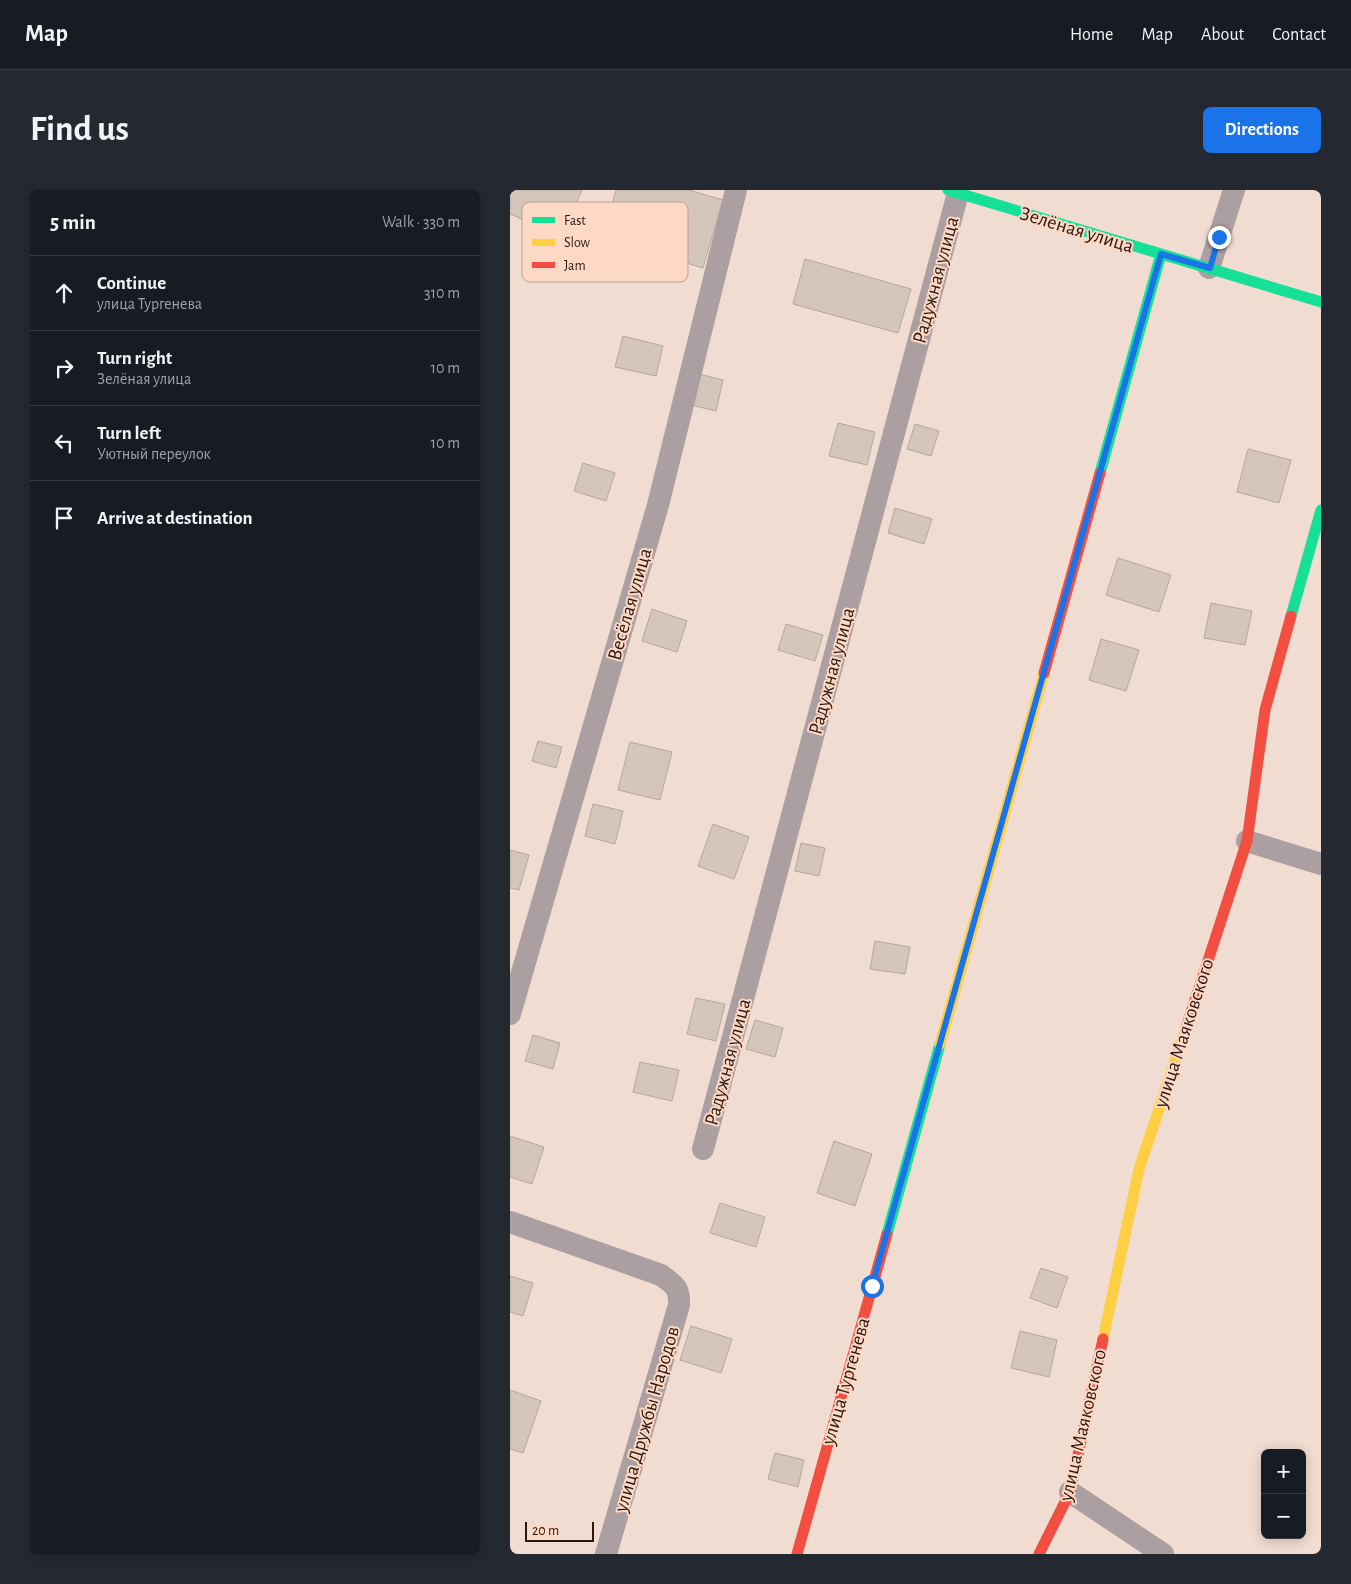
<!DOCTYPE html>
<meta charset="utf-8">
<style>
:root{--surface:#171b24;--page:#242831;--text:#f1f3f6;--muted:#9ea1a6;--line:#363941;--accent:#1a73e8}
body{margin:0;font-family:"Alegreya Sans",sans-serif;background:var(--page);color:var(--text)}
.controls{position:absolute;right:15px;bottom:15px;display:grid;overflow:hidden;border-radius:8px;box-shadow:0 2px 12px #0003}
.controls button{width:45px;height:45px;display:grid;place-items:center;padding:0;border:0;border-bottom:1px solid var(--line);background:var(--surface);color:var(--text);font:25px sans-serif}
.scale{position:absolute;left:15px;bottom:12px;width:69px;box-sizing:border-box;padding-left:5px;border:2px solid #291910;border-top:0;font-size:14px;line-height:18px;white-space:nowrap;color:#291910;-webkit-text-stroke:4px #fdd8c4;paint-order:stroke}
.stop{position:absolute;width:15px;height:15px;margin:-11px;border:4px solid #1a73e8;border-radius:50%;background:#fff}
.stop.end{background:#1a73e8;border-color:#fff;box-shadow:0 1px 5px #0008}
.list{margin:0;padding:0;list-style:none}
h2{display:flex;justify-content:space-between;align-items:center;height:65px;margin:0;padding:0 20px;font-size:21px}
h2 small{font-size:16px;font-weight:400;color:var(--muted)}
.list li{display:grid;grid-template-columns:32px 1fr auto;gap:15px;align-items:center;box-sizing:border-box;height:75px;padding:0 20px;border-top:1px solid var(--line)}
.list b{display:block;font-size:19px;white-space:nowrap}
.list p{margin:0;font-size:16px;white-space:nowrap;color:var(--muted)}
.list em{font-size:16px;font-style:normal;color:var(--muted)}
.icon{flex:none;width:28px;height:28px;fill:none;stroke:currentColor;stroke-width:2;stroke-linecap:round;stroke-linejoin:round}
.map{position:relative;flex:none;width:811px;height:1364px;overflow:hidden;border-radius:8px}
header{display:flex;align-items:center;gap:30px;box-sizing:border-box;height:70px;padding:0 25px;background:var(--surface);border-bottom:1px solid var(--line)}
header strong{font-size:24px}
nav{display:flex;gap:28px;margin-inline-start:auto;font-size:18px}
.intro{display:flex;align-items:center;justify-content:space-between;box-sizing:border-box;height:120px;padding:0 30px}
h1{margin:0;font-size:35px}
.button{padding:12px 22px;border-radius:8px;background:var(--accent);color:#fff;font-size:18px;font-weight:700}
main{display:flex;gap:30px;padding:0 30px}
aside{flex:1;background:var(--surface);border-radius:8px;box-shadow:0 2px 12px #0003}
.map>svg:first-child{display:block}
.building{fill:#d5c6bb;stroke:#b6a79b}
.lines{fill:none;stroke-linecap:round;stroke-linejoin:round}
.street{stroke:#ac9fa1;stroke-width:22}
.fast{stroke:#16e098;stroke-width:11}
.slow{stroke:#ffcf43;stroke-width:11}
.jam{stroke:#f24e42;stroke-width:11}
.route{stroke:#1a73e8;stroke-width:6}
.labels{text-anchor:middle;stroke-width:4;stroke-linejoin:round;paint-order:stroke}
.street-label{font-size:20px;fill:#291910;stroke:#fdd8c4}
.key{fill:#fdd8c4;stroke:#bd9f8e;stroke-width:1}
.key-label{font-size:14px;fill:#291910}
</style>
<header>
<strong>Map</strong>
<nav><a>Home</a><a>Map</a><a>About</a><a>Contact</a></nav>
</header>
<div class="intro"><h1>Find us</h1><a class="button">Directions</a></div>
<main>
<aside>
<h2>5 min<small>Walk · 330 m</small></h2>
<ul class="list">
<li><svg class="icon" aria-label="ahead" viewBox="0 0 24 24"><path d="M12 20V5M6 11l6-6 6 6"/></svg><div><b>Continue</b><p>улица Тургенева</p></div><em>310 m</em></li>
<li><svg class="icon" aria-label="right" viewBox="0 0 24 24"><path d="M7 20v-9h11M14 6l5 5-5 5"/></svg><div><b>Turn right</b><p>Зелёная улица</p></div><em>10 m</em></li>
<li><svg class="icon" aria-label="left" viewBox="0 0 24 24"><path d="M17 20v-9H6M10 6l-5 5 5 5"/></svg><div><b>Turn left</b><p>Уютный переулок</p></div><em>10 m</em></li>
<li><svg class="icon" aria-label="arrive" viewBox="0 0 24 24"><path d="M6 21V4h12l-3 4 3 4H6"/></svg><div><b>Arrive at destination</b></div></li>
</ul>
</aside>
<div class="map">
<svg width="811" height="1364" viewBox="0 0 811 1364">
<rect width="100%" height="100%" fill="#f0dcd1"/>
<path class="building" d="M0,0H72L53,46L0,24Z
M106,0H179L213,10L193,78L92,47Z
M295,69L401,99L388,143L283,114Z
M113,146L153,156L146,186L105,177Z
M189,184L213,190L206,221L181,215Z
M328,233L365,242L357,275L319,266Z
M405,234L429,241L421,266L397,259Z
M738,259L781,270L769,313L727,302Z
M73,273L105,283L96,311L64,301Z
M385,318L422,329L414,354L378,343Z
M608,368L661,385L649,422L596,405Z
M701,413L742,421L735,455L694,448Z
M142,419L177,431L167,462L132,451Z
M276,434L313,445L305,471L268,460Z
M591,449L629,460L616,501L579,490Z
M28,551L52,557L46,578L22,571Z
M120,552L162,562L150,610L108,600Z
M83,614L113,621L105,654L75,646Z
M203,634L239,647L224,689L188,676Z
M291,653L315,658L309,686L285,681Z
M0,660L19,665L9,700L0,698Z
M365,751L400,757L395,784L360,779Z
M186,808L215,814L206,851L177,844Z
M245,830L273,838L265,867L236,859Z
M23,845L50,853L43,879L15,871Z
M130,872L169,880L162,911L123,902Z
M0,946L34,957L22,994L0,987Z
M324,951L362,964L345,1016L307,1003Z
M210,1013L255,1027L246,1057L200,1043Z
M531,1078L558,1087L547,1118L520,1108Z
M0,1086L23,1093L13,1126L0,1122Z
M181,1136L222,1149L211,1183L170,1170Z
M510,1141L547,1150L539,1187L501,1178Z
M0,1200L31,1211L13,1263L0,1259Z
M265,1263L294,1270L288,1297L258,1289Z"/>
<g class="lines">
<path class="street" d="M699,78L724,0
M737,651L811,674
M0,824L148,315L226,0
M193,959L448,3
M0,1032L151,1085C164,1095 170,1097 169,1115L96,1364
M560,1302L653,1364"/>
<path class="fast" d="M438,0L811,112
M590,283L651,64
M781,426L811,320
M377,1044L430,854"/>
<path class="slow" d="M430,854L534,483
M593,1149L629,979L676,838"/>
<path class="jam" d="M534,483L590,283
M676,838L737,651L755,520L781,426
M287,1364L377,1044
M529,1364L560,1302L593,1149"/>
</g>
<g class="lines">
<path class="route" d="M362,1096L651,64L700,78L709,47"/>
</g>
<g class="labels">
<g class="street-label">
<text transform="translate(567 39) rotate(17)" y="7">Зелёная улица</text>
<text transform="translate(425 90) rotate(-75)" y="7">Радужная улица</text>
<text transform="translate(119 414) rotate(-74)" y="7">Весёлая улица</text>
<text transform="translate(321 481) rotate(-75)" y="7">Радужная улица</text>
<text transform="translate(673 843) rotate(-72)" y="7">улица Маяковского</text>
<text transform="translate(217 872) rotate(-75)" y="7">Радужная улица</text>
<text transform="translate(335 1191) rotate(-74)" y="7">улица Тургенева</text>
<text transform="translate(136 1229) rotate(-74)" y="7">улица Дружбы Народов</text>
<text transform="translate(572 1235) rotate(-77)" y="7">улица Маяковского</text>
</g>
</g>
<rect x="12" y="12" width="166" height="80" rx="8" class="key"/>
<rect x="22" y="27" width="23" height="6" fill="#16e098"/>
<rect x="22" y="49" width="23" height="7" fill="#ffcf43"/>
<rect x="22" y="72" width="23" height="6" fill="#f24e42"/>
<g class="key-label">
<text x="54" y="35">Fast</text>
<text x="54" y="57">Slow</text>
<text x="54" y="80">Jam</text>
</g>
</svg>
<div class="controls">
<button>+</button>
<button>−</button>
</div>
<div class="scale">20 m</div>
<div class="stop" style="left:362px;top:1096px"></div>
<div class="stop end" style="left:709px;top:47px"></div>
</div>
</main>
